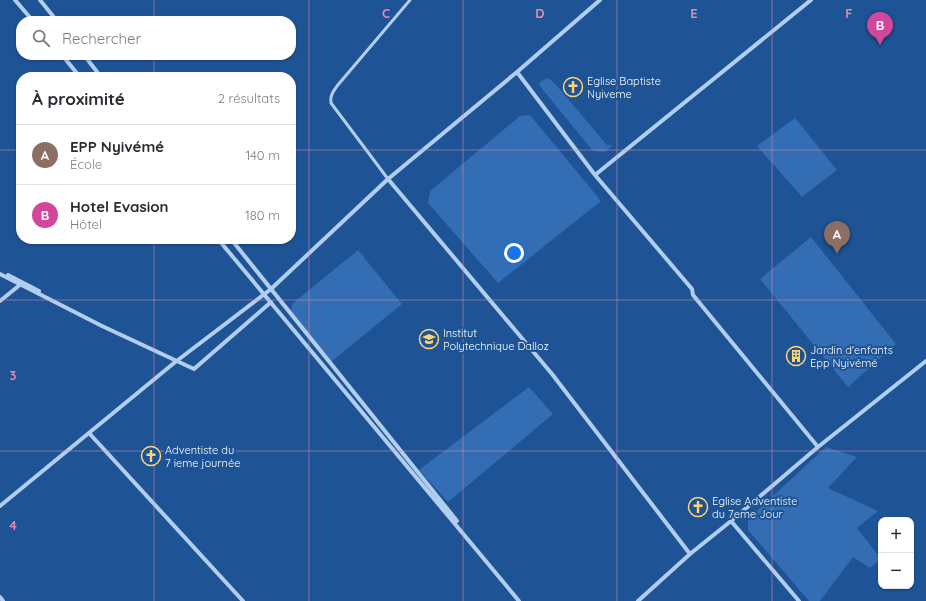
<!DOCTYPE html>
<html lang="fr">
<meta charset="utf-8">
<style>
:root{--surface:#fff;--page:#f7f7f7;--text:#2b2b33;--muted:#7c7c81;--line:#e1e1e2;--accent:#8a774f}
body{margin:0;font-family:Quicksand,sans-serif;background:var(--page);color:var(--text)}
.controls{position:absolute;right:12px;bottom:12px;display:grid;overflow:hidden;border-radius:8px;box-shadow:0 1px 3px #0004}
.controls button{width:36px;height:36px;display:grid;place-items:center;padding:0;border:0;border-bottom:1px solid var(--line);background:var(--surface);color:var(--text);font:20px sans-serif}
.you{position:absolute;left:514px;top:253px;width:14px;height:14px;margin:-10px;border:3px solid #fff;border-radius:50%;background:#1a73e8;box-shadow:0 0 0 6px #1a73e833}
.badge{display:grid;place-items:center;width:26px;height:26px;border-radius:50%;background:var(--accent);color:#fff;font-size:13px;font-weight:700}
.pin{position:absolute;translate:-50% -33px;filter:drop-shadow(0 1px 2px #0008)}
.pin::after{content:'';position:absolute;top:21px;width:14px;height:12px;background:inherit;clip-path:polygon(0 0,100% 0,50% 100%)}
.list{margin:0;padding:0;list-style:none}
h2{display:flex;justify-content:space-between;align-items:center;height:52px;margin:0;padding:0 16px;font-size:17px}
h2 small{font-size:13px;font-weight:400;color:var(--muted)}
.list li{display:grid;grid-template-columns:26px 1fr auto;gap:12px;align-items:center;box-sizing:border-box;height:60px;padding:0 16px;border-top:1px solid var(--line)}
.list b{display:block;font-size:15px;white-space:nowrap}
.list p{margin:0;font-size:13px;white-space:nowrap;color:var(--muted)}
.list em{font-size:13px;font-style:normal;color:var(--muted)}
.icon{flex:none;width:22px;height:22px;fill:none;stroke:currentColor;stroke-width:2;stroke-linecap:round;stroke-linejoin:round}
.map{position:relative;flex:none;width:926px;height:601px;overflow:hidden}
.search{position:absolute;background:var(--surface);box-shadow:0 1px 3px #0004;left:16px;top:16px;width:280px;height:44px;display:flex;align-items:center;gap:10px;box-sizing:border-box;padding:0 14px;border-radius:16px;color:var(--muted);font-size:15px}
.panel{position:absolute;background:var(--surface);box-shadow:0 1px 3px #0004;left:16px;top:72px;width:280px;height:172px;border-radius:16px}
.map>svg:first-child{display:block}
.green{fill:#336db3}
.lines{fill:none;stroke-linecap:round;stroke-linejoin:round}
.lane{stroke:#b2ceef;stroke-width:3}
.street{stroke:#b2ceef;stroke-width:4}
.grid{fill:none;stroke:#e08cad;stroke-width:1;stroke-opacity:0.55}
.labels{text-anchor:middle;stroke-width:4;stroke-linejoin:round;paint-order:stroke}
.poi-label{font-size:11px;fill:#fff;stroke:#1e5396;text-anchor:start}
.grid-label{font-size:13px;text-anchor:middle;font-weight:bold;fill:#e08cad;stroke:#1e5396;stroke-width:4;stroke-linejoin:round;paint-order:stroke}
</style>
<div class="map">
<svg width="926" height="601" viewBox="0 0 926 601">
<rect width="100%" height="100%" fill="#1e5396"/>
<path class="green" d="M547,78L551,80L557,86L607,145H613L605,152L593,151L539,85L540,82Z
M530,115L601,201L498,283L428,203L430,191L520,116Z
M795,118L837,170L802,197L757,146Z
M811,237L896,344L848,387L760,279Z
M358,250L402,304L331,362L291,312L292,304Z
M529,387L553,414L448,502L419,470Z
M826,447L857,457L828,488L878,511L857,528L881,559L870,568L853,557L820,601H809L748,530V519Z"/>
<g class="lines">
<path class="lane" d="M388,179L331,103C330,95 333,92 337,86L410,0"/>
<path class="street" d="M15,0L33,21
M40,0L57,21
M62,55L80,77
M84,55L101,77
M517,72L595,175L692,289L693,295L818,447
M595,175L811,0
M388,179L552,374L690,554
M218,239L519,601
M231,239L457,521
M0,274L102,326L194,369L271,302
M8,275L39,291
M0,301L21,284
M89,433L243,601
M0,506L174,363L271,289L388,179L517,72L600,0
M731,521L799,601
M0,597L3,601
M638,601L690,554L731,521L818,447L926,361"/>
</g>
<path class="grid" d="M154,0V21M309,0V601M463,0V601M617,0V601M772,0V601M154,55V77M0,150H21M291,150H926M154,239V601M0,300H926M0,451H926"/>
<defs>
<g id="church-ring" transform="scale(1)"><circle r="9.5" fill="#1e5396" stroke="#fdd472" stroke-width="1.5"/><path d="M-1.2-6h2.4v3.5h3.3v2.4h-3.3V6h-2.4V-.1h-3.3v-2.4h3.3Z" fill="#fdd472"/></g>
<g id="school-ring" transform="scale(1)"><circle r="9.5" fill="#1e5396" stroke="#fdd472" stroke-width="1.5"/><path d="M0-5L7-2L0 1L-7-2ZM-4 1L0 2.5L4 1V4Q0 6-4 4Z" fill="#fdd472"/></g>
<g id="building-ring" transform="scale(1)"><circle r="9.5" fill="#1e5396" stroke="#fdd472" stroke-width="1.5"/><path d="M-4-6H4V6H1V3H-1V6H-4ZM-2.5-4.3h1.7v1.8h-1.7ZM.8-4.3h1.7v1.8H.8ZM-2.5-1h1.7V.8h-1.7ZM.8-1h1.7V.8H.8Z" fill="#fdd472"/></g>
</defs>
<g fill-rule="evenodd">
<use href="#church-ring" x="573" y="87"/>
<use href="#school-ring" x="429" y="339"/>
<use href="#building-ring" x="796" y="356"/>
<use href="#church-ring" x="151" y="456"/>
<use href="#church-ring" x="698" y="507"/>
</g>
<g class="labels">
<g class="poi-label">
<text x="587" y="85">Eglise Baptiste<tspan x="587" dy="13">Nyiveme</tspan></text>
<text x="443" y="337">Institut<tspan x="443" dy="13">Polytechnique Dalloz</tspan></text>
<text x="810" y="354">Jardin d'enfants<tspan x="810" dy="13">Epp Nyivémé</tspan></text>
<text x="165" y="454">Adventiste du<tspan x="165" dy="13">7 ieme journée</tspan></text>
<text x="712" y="505">Eglise Adventiste<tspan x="712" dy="13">du 7eme Jour</tspan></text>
</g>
</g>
<g class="grid-label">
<text x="386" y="18">C</text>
<text x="540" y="18">D</text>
<text x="694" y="18">E</text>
<text x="849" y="18">F</text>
<text x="13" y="380">3</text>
<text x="13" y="530">4</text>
</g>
</svg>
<div class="controls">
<button>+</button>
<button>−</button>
</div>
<div class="you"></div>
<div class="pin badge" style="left:837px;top:254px;background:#8d6e63">A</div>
<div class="pin badge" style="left:880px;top:45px;background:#d1479c">B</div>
<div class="search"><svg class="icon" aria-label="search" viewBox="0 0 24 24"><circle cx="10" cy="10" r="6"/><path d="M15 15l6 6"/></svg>Rechercher</div>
<section class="panel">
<h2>À proximité<small>2 résultats</small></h2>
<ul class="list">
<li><span class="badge" style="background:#8d6e63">A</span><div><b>EPP Nyivémé</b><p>École</p></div><em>140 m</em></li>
<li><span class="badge" style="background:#d1479c">B</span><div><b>Hotel Evasion</b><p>Hôtel</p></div><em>180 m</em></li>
</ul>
</section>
</div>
